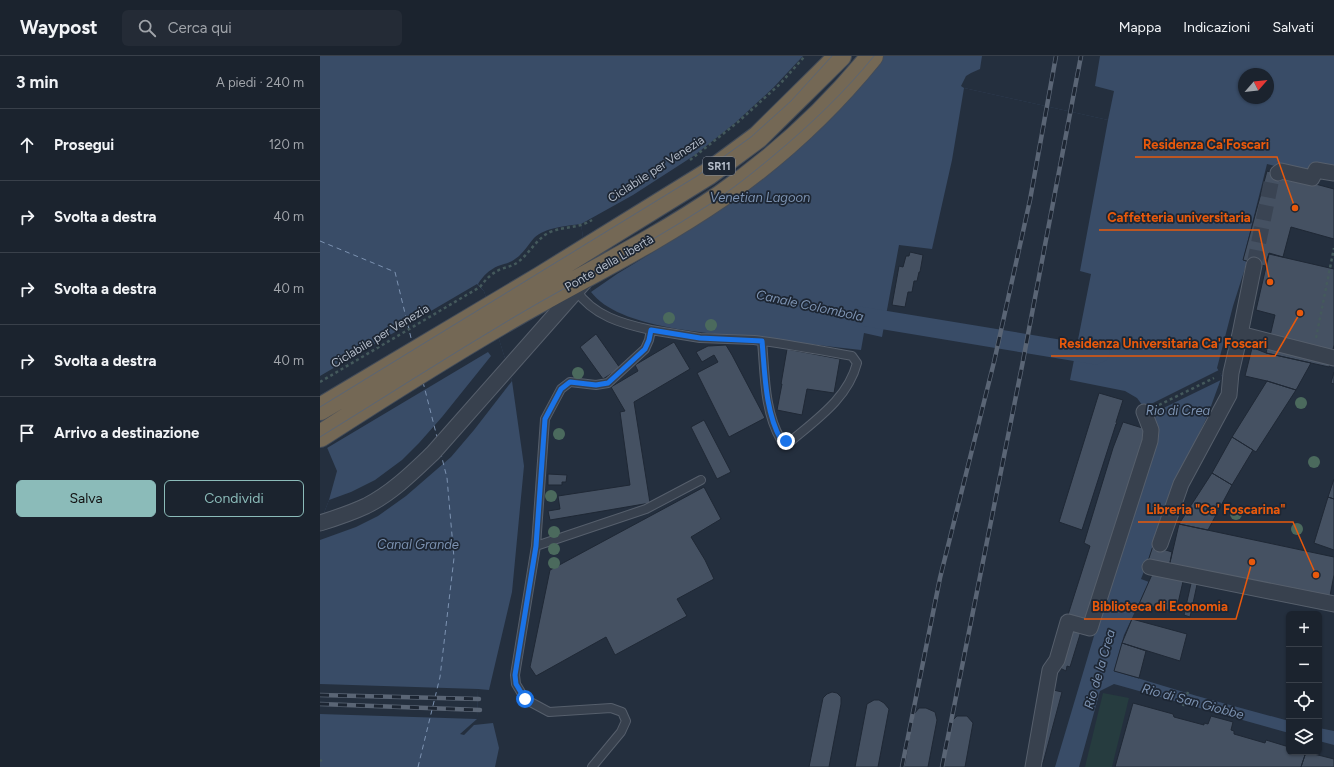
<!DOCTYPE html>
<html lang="it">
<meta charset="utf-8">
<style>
:root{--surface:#1b232e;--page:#242b36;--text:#f1f3f6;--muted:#a0a4aa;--line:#39404a;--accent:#8bbbb9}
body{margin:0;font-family:Figtree,sans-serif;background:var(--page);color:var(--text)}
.controls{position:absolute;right:12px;bottom:12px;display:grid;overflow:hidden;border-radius:6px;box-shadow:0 1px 3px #0004}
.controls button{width:36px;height:36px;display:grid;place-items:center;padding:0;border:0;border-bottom:1px solid var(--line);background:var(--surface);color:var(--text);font:20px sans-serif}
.compass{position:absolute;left:918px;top:12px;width:36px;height:36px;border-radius:50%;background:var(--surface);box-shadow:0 1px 3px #0004;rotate:62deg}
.stop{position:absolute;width:12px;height:12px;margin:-9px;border:3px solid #1a73e8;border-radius:50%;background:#fff}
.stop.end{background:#1a73e8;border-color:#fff;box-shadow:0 1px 4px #0008}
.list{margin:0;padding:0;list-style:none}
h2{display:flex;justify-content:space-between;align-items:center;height:52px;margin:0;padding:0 16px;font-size:17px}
h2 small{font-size:13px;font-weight:400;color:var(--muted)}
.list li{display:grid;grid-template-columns:26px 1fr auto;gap:12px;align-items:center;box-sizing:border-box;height:72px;padding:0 16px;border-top:1px solid var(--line)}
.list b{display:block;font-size:15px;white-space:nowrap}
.list em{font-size:13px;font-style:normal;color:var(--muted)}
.actions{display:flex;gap:8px;padding:12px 16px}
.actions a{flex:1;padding:9px 0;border:1px solid var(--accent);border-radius:6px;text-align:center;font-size:14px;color:var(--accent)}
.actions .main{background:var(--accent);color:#111}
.icon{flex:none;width:22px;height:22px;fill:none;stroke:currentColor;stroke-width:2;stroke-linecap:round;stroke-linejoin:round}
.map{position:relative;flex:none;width:1014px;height:711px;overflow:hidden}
header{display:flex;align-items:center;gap:24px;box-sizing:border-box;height:56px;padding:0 20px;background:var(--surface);border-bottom:1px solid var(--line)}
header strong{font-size:19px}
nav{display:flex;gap:22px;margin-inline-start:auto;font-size:14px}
.search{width:280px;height:36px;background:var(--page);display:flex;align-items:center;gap:10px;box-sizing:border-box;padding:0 14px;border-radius:6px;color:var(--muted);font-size:15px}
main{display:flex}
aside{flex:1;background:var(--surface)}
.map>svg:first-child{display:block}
.green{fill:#263c3f}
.water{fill:#394c67;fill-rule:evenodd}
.pier{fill:#242f3e}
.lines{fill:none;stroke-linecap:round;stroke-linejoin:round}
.canal{stroke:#394c67;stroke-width:19}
.ferry{stroke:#7c92b1;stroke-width:1;stroke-dasharray:5 4;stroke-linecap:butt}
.building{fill:#455162;stroke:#1f2835}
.street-tunnel{stroke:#3a4453;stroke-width:15;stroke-dasharray:15 8;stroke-linecap:butt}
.lane-casing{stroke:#565f6c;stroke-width:10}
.street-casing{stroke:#565f6c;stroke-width:17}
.highway-casing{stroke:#434c59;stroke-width:24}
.path{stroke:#44595c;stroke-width:2.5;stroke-dasharray:3 3;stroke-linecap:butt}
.lane{stroke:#38414e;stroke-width:8}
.street{stroke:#38414e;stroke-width:15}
.highway{stroke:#746855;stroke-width:22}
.tram{stroke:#5a6575;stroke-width:1}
.rail-casing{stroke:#5a6575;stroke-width:4.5}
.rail{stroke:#1d2633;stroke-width:3;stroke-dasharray:9;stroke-linecap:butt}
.tree{fill:#4b6a5d}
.route{stroke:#1a73e8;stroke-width:5}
.labels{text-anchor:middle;stroke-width:3.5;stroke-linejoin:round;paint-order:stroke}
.shield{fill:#1d2633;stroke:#878f9c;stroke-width:1}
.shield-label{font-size:11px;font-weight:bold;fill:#b4bcc9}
.street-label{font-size:12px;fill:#b4bcc9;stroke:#1d2633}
.water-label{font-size:13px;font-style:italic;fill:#7c92b1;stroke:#1d2633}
.leader{fill:none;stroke:#e8590c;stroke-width:1.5}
.callout-dot{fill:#e8590c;stroke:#1d2633;stroke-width:1.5}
.callout-label{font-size:13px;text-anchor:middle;font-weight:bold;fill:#e8590c;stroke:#1d2633;stroke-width:3.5;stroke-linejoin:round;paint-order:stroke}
</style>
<header>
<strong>Waypost</strong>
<div class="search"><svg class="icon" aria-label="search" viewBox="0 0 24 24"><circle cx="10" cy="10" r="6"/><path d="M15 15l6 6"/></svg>Cerca qui</div>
<nav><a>Mappa</a><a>Indicazioni</a><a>Salvati</a></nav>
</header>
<main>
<aside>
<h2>3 min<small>A piedi · 240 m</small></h2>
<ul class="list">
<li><svg class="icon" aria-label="ahead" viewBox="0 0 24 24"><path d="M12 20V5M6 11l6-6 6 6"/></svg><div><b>Prosegui</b></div><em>120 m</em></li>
<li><svg class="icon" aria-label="right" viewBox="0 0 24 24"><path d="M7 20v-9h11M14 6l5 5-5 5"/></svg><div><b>Svolta a destra</b></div><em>40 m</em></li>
<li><svg class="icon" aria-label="right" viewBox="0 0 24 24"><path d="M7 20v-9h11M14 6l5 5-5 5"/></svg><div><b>Svolta a destra</b></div><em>40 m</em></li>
<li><svg class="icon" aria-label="right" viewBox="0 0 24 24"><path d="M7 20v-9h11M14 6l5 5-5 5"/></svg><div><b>Svolta a destra</b></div><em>40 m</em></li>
<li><svg class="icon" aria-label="arrive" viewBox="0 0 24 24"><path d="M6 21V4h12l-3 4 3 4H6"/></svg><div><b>Arrivo a destinazione</b></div></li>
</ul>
<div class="actions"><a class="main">Salva</a><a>Condividi</a></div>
</aside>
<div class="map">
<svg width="1014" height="711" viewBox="0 0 1014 711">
<rect width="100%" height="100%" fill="#242f3e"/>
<path class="green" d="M783,637L809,642L792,711H765Z"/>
<path class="water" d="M0,0H1014V112L992,107L988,119L947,108L923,204L927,206L913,250L897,312L902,320L887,361L850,438L828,505L821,523L829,526L804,579L794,615L877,640L969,665V677L794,628L780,635L759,711H735L796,506L826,354L817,342L805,335L750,324L771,218L760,215L788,64L644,32L632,104L612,193L579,189L562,281L544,277L541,294C506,290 470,286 435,282C391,277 299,273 271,236L261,168C246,170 226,171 214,182C208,189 203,198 195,203C190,207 184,208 178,210C169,214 163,220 158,228L164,235L192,325L204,410L192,536L169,634L158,633L157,663L140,678L144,679L154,669L173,667L179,692L175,711H0V467L9,444L17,415L0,375ZM924,18H948V42H924Z
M999,672L1014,675V689L999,685Z"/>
<path class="pier" d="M483,0H563L551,16L371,173L297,218L271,236L261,168L313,139L375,99L415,67L453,32Z
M662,0H780L775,30L794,35L788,64L644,32L641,30L646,20L651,17L660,13Z
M157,228L164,235L192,325L154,374L131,401L86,440L58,460L36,471L0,484V467L9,444L31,436L55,424L82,404L99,387L122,361L171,300L168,296L7,392L0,375V320Z
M899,314L903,323L827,360L823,352Z
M0,628L158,633L157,663L0,658Z"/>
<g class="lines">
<path class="canal" d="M540,260L775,299L780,297"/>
<path class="ferry" d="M0,185L75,216L92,286
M103,326L117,381
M98,711L120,621L134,502L127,422L121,398"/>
</g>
<path class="building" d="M947,115L1014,133V183L971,171L963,201L949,197L945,210L923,204Z
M590,196L603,199L600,216H599L597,225H594L592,236H588L585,251L572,249L579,210L583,211L586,200H589Z
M949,198L1014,213V289L1009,311L946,297L955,259L936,254Z
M276,278L300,312L283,323L260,291Z
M354,286L370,313L314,346L330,447L230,464L228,455L240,453L238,440L310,429L300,356L305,355L291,331L318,315L315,309Z
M406,289L412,299L445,362L409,381L377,317L398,306L394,299L382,306L376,296L388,290H389Z
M931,291L946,297L991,307L976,334L947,325L925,320L932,292Z
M467,293L520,303L514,337L487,333L482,359L457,354L462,328H461Z
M1014,316V328L1011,327Z
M947,325L976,334L936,396L912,381Z
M779,337L803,344L796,366L797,368H796L762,474L739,466Z
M384,364L411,416L397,423L371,371Z
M803,366L829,374L768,569L747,562L770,490L764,487L793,392Z
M912,381L933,394L912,429L892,417Z
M892,417L912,429L888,474L859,468Z
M228,418L247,419L246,426H242V429H228Z
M1014,423V443L1008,441Z
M384,431L401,463L371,481L385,504L394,523L357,543L367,560L295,599L286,581L216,620L210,611L230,514Z
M1008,441L1014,443V494L994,487Z
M859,468L1014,501V519L1009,545L849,511Z
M833,490L852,496L849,511L828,505Z
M834,514L864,521L856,556L819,548Z
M872,523L878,524L870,561L864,559Z
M812,563L867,578L860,605L802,587Z
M751,568L762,572L750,611L747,610L746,615L740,612Z
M802,587L826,595L819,622L794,615Z
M729,633L742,636L723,707L716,705Z
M512,636L517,637L521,641V648L509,711H489L503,642L507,638Z
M554,644H559L564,647L569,653L558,711H535L547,648Z
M813,647L853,658L854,661L884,669V667L888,668L891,660L913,666L911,674L914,675V678L945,687L946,684L969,691V696H986L981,711H795Z
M599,652H606L615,656L617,664L608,711H584L594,658Z
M637,660H647L653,667L645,711H623L631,666Z
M986,696L1014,703V711H981Z"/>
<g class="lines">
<path class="street-tunnel" d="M934,209L952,122L958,117"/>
<g class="lane-casing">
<path id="lane" d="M256,234C273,260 303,268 331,274L329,284L325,293L288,327L276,329L250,326L241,333L225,363L216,490L195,619L196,628L205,643L229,656L291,652L302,656L306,665L301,676L272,711
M331,274L380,282L434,284C467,288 499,294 532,300L537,307C528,342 497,363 471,385L461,384C444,355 445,318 442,285
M216,490L326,453L381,424"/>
</g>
<g class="street-casing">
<path id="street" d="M958,117L961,115L992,122L996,114L1014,117
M920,278L934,209
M0,467C16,462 31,457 46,450C72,437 93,416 113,397L264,226
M840,488L861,428L909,339L911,317L920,278L1014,302
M830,511L1014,548
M713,711L730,614L737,604L748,566L770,572L830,385L831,374L824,356"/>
</g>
<g class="highway-casing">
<path id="highway" d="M0,353L220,222L388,118L438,81L520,0
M0,380C65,338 131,296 199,257C266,219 337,184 401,140C457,101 509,53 552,0"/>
</g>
<path class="path" d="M370,104L418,66L460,28L485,0
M996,282L1014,192
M0,326L160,231C166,223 172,217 181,213C187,211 193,210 198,206C210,197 216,183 230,176C245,170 257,173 272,164
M839,349L894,322
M863,650L868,636
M0,704L2,705"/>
<use href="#lane" class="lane"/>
<use href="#street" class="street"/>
<use href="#highway" class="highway"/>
<path class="tram" d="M0,351L377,120L431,81L471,45L512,0
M0,381C65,341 130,299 196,260C257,224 320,193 379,155C405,139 429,120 453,100C489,70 524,37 554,0"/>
<g class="rail-casing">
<path id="rail" d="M0,639L159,643
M0,648L160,654
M582,711L620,522L674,306L710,144L736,0
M622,711L702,310L761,0"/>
</g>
<use href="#rail" class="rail"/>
</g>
<g class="tree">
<circle cx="349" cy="262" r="6"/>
<circle cx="391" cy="269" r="6"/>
<circle cx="258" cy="317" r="6"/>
<circle cx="981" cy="347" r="6"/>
<circle cx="239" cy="378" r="6"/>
<circle cx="994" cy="406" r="6"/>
<circle cx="231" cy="440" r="6"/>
<circle cx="916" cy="458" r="6"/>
<circle cx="977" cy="473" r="6"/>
<circle cx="234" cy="476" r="6"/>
<circle cx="234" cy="493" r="6"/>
<circle cx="234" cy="507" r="6"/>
</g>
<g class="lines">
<path class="route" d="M205,643L196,628L195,619L216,490L225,363L241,333L250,326L276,329L288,327L325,293L329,284L331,274L380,282L442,285C445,318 445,355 461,384L466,385"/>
</g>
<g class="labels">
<rect class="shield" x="383" y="101" width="32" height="18" rx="3"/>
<g class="shield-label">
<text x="399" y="114">SR11</text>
</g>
<g class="street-label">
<text transform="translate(336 113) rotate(-33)" y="4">Ciclabile per Venezia</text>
<text transform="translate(289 207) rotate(-30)" y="4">Ponte della Libertà</text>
<text transform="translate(60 280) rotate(-31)" y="4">Ciclabile per Venezia</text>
</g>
<g class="water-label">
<text x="440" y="146">Venetian Lagoon</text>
<text transform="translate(490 249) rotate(12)" y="5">Canale Colombola</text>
<text x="858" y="359">Rio di Crea</text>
<text x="98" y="493">Canal Grande</text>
<text transform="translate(779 613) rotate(-74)" y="5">Rio de la Crea</text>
<text transform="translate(873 645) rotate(15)" y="5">Rio di San Giobbe</text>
</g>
</g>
<path class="leader" d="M975 152L957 101H815M950 226L939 174H779M980 257L955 300H731M996 519L973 466H818M932 506L916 563H764"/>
<g class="callout-dot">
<circle cx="975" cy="152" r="4"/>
<circle cx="950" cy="226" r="4"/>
<circle cx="980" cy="257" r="4"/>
<circle cx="996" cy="519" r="4"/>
<circle cx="932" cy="506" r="4"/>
</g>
<g class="callout-label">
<text x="886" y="93">Residenza Ca'Foscari</text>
<text x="859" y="166">Caffetteria universitaria</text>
<text x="843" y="292">Residenza Universitaria Ca' Foscari</text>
<text x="896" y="458">Libreria "Ca' Foscarina"</text>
<text x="840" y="555">Biblioteca di Economia</text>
</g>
</svg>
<div class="controls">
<button>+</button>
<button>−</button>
<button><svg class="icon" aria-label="locate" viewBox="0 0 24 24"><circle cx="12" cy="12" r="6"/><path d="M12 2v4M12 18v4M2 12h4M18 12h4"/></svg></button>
<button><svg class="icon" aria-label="layers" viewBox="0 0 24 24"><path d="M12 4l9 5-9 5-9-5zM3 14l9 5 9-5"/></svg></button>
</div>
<svg class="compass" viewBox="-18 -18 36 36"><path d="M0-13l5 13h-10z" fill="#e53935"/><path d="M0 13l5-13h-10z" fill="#a0a4aa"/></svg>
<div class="stop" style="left:205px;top:643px"></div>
<div class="stop end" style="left:466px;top:385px"></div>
</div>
</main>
